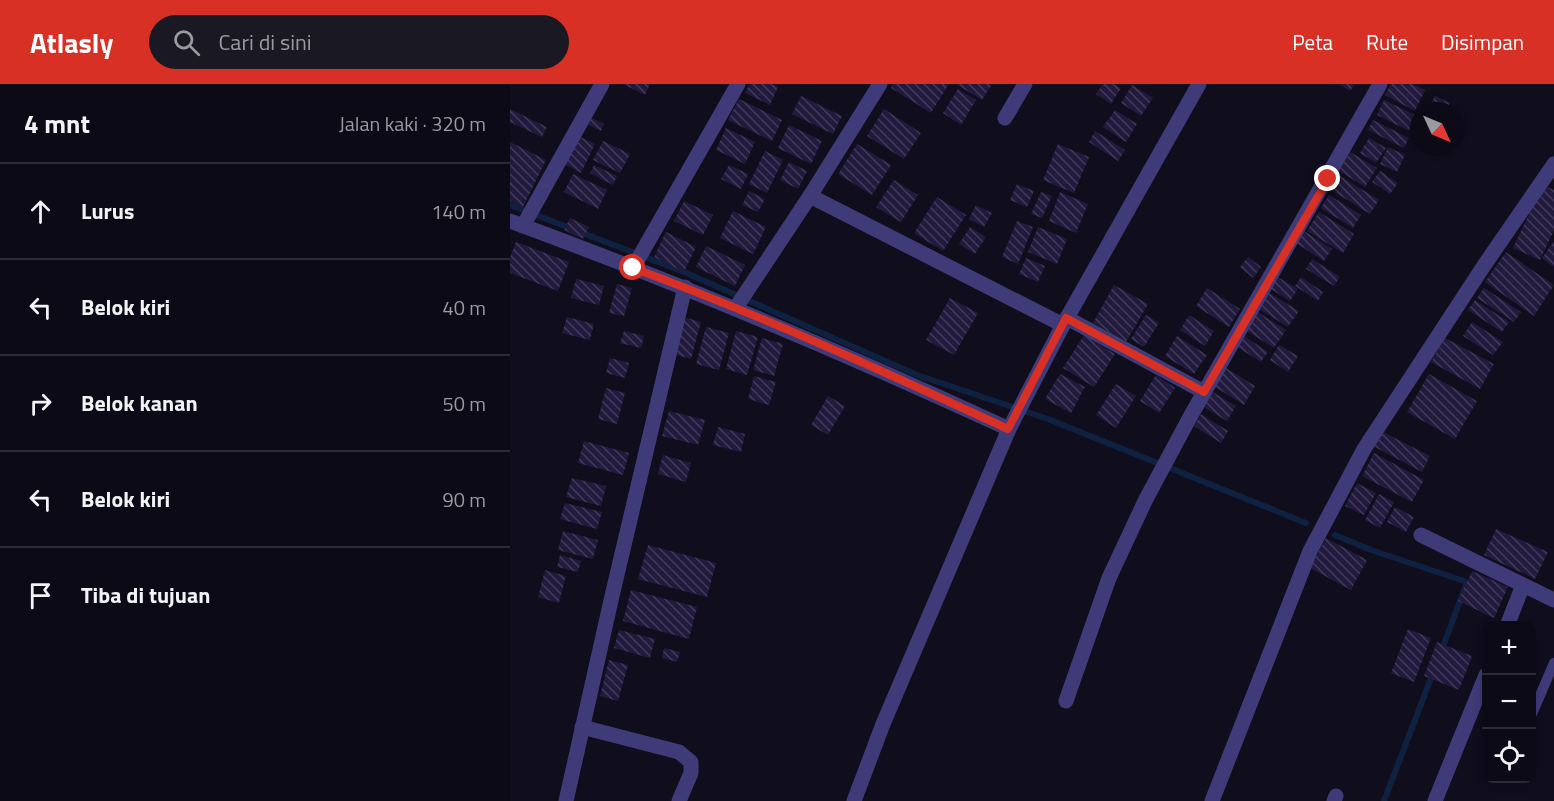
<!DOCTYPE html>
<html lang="id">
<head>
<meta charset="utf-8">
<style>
  :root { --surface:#0c0a16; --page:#1a1823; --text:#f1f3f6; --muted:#9a9aa1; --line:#2c2b35; --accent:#d93025 }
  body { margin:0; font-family:"Titillium Web",sans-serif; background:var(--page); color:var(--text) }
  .controls { position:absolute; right:18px; bottom:18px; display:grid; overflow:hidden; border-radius:12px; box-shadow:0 3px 9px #0003 }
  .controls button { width:54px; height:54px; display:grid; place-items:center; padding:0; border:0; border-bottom:2px solid var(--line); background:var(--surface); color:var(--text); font:30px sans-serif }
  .compass { position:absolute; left:900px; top:18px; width:54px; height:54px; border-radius:50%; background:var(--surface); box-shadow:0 3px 9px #0003; rotate:134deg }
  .stop { position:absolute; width:18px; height:18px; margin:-14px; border:4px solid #d93025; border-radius:50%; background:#fff }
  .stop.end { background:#d93025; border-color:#fff; box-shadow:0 2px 6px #0008 }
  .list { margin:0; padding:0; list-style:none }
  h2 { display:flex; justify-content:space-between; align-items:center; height:78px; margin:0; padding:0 24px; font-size:26px }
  h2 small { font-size:20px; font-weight:400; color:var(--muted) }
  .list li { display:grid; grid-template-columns:39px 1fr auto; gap:18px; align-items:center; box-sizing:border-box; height:96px; padding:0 24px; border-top:2px solid var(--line) }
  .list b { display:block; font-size:22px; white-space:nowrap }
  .list em { font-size:20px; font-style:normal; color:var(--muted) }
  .icon { flex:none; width:33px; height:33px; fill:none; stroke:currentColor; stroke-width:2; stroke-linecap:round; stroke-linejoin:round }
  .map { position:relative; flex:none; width:1044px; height:717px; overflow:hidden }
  header { display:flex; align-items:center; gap:36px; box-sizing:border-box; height:84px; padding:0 30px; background:var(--accent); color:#fff }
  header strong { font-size:28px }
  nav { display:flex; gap:33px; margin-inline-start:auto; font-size:21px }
  .search { width:420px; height:54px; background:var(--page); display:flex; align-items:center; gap:15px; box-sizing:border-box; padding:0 21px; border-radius:33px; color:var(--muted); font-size:22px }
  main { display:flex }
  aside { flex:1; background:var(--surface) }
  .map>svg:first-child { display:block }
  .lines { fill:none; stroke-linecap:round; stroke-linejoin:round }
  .stream { stroke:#0f2140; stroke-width:6 }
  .building { fill:url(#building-back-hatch) }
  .service { stroke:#3f3b79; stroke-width:10 }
  .minor { stroke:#3f3b79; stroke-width:15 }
  .route { stroke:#d93025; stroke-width:8 }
</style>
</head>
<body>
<header>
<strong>Atlasly</strong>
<div class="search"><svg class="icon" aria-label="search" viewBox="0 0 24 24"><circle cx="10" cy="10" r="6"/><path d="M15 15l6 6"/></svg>Cari di sini</div>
<nav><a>Peta</a><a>Rute</a><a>Disimpan</a></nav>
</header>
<main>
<aside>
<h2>4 mnt<small>Jalan kaki · 320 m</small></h2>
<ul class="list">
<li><svg class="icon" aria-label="ahead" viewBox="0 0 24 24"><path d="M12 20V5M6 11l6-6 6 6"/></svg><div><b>Lurus</b></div><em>140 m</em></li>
<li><svg class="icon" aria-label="left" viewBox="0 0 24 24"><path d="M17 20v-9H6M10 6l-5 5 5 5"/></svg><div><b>Belok kiri</b></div><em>40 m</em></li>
<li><svg class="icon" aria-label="right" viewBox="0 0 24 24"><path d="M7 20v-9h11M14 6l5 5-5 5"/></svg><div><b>Belok kanan</b></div><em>50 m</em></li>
<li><svg class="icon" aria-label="left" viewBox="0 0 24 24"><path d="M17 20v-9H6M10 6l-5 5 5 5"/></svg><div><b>Belok kiri</b></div><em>90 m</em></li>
<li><svg class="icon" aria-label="arrive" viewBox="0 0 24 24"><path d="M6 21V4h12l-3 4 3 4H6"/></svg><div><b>Tiba di tujuan</b></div></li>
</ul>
</aside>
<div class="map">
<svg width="1044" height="717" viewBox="0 0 1044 717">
  <defs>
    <pattern id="building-back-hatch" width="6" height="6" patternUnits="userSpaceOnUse" patternTransform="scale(1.5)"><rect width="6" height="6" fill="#221a3d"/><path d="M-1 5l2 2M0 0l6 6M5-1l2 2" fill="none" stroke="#413a5a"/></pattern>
  </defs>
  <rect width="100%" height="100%" fill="#100d1d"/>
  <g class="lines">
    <g class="stream">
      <polyline points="0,121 174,188 407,291 538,335 796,439"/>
      <polyline points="825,451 861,466 957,498 931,568"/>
      <polyline points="874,717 923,589"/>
    </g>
  </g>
  <g class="building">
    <polygon points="113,0 140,0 135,11"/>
    <polygon points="240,0 262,0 268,3 260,21 235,9"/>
    <polygon points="383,0 439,0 421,29 381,4"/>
    <polygon points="446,0 482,0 472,16"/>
    <polygon points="593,0 604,0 611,4 601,20 586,10"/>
    <polygon points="829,0 845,0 840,7"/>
    <polygon points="881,0 903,0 915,6 905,27 875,11"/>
    <polygon points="622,1 643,14 631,32 611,19"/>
    <polygon points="448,5 466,16 451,41 433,29"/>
    <polygon points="291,12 332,32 323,50 282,30"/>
    <polygon points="925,12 940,19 935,27 917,27"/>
    <polygon points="229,15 272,36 262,57 218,36"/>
    <polygon points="874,16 907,32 899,47 867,31"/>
    <polygon points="0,25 37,43 32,53 0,38"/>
    <polygon points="374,25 411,49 394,75 357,52"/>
    <polygon points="605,26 627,40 616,58 593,43"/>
    <polygon points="76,31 94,40 91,47 72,38"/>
    <polygon points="863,36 899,54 894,64 858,46"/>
    <polygon points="279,41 312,57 301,80 268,64"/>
    <polygon points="216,44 245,58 235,80 206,66"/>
    <polygon points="585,47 615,66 608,77 579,58"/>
    <polygon points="66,51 85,60 71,89 52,79"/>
    <polygon points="859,54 876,64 866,79 850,69"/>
    <polygon points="93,57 120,70 110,89 83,76"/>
    <polygon points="0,58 36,76 13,123 0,117"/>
    <polygon points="347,60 381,81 362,111 328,90"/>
    <polygon points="548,60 579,73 564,109 533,96"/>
    <polygon points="878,63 895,71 887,88 870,80"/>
    <polygon points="255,67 273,76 257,109 239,100"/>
    <polygon points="840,68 867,84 855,103 829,87"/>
    <polygon points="279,78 297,87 288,105 270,96"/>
    <polygon points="84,81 107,92 103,101 80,89"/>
    <polygon points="219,81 238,90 231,105 211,95"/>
    <polygon points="870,87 888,99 880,110 862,98"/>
    <polygon points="63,90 97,106 88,125 54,108"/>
    <polygon points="830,92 869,116 860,130 821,106"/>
    <polygon points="384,96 408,111 391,138 366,123"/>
    <polygon points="507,100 524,107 517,123 500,116"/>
    <polygon points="1033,101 1044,106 1044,146 1030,176 1003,164"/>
    <polygon points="239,107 255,115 248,128 232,121"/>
    <polygon points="531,108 542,112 532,134 521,130"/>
    <polygon points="550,108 578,120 566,149 539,137"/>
    <polygon points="819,111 851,131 843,144 811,124"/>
    <polygon points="427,113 456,131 433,167 404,149"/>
    <polygon points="174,117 203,131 193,151 164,137"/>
    <polygon points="466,121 482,129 474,143 459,135"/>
    <polygon points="223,127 256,143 243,170 210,154"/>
    <polygon points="809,128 844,150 833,169 797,147"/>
    <polygon points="60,134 79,143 73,155 54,146"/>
    <polygon points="507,137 523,143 508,180 492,173"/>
    <polygon points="460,143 476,153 465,170 449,160"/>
    <polygon points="528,143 557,155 547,180 518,168"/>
    <polygon points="794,147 822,165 814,177 786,159"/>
    <polygon points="156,148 186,163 174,188 144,173"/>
    <polygon points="1044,157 1044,183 1032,174"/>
    <polygon points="6,158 59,178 48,207 0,189 0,174"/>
    <polygon points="196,162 235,181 225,202 186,183"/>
    <polygon points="996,168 1044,201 1024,232 975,198"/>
    <polygon points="738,173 751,183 743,194 730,183"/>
    <polygon points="516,174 535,182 528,198 509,190"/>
    <polygon points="802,175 830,193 824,202 796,185"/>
    <polygon points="766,192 788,205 780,217 759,204"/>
    <polygon points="791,193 813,208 808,217 785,202"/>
    <polygon points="66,195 94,202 89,221 61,214"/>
    <polygon points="107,200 122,204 114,232 99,229"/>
    <polygon points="604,201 638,220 616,258 583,239"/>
    <polygon points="697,204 730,225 719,243 686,222"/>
    <polygon points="974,204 1011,228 1004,238 967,214"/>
    <polygon points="759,209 789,227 778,243 749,225"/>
    <polygon points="440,214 468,229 444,271 416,256"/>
    <polygon points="965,216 999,238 992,248 958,226"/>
    <polygon points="746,227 776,246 764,264 735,246"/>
    <polygon points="636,231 649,239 634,263 621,255"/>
    <polygon points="679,231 704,247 695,262 670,246"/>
    <polygon points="57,233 84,240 80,256 52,249"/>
    <polygon points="173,233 191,238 181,275 163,270"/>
    <polygon points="962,238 993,258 983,271 953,252"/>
    <polygon points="196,243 219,249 209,286 186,280"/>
    <polygon points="114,247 134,252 131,264 110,259"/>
    <polygon points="226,247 248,253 237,291 216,285"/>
    <polygon points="574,251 605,270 584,303 553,284"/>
    <polygon points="667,252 697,271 684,290 655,272"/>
    <polygon points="734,252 758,268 751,278 727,263"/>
    <polygon points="252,254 273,260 264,292 243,286"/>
    <polygon points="935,254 984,280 970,305 921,278"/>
    <polygon points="769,261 788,272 778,288 760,276"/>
    <polygon points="100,274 119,279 115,294 96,289"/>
    <polygon points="716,284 745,302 734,321 705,303"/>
    <polygon points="550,290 575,303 561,329 535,315"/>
    <polygon points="919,290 967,317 945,355 897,328"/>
    <polygon points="646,291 665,304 649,329 630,317"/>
    <polygon points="244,292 266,298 259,321 238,315"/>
    <polygon points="606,300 626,312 606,344 586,331"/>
    <polygon points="96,304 115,309 107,340 88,335"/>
    <polygon points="701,307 726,322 717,337 692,322"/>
    <polygon points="318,312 335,322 318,351 301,341"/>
    <polygon points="159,327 195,336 188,361 152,352"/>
    <polygon points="691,330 718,347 711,359 684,342"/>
    <polygon points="208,343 235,350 231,368 203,361"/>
    <polygon points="869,346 920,372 912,388 861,361"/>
    <polygon points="74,357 119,369 113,391 68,379"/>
    <polygon points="864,369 914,396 902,418 852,392"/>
    <polygon points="153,371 181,379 176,398 148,390"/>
    <polygon points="62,394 96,402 91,422 56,413"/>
    <polygon points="847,399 866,409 854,431 835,422"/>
    <polygon points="869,410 884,418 870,444 855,436"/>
    <polygon points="55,419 92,428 87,445 50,435"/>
    <polygon points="885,423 904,433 896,448 877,438"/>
    <polygon points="986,445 1038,468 1025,495 974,471"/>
    <polygon points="53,447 88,456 83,475 48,466"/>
    <polygon points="816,454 857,476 841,506 800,484"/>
    <polygon points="138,461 206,479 197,513 128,495"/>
    <polygon points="50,471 71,477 68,488 47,483"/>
    <polygon points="35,486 56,492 49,519 28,513"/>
    <polygon points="962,487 998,503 984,534 948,517"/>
    <polygon points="121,506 187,523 179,555 113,537"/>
    <polygon points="898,545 921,554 904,598 881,589"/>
    <polygon points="109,546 145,555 140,574 104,564"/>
    <polygon points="927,558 962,572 949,606 914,592"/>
    <polygon points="154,564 170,568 167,578 152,574"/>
    <polygon points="99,576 118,581 108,617 90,612"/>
  </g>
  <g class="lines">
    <polyline class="service" points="1022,630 1044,579"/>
    <g class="minor">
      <polyline points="495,34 515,0"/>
      <polyline points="300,112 553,241"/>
      <path d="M0,137c169,62 335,132 499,208"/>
      <polyline points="13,142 92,0"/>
      <polyline points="123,184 228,0"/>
      <polyline points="225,225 300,112 370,0"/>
      <polyline points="557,234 694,308"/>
      <polyline points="911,451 1044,516"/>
      <polyline points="997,542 1013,501"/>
      <polyline points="556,617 599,494 636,415 680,333 870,0"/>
      <polyline points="72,643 169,668 181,678 181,689 169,717"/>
      <polyline points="56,717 102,512 175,203"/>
      <polyline points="344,717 373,640 499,345 553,241 689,0"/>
      <polyline points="702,717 800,467 854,365 973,183 1044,80"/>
      <polyline points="824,717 826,712"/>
      <polyline points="925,717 976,591"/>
    </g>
  </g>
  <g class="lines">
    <path class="route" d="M123,184c128,47 252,104 375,161l58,-111 138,74 124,-213"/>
  </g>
</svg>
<div class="controls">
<button>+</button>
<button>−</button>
<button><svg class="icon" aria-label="locate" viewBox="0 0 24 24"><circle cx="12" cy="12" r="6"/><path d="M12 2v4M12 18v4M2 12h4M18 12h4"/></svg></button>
</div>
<svg class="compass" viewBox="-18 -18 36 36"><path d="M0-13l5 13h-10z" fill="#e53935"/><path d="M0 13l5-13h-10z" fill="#9a9aa1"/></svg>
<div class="stop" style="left:123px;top:184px"></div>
<div class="stop end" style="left:818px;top:95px"></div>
</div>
</main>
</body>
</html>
